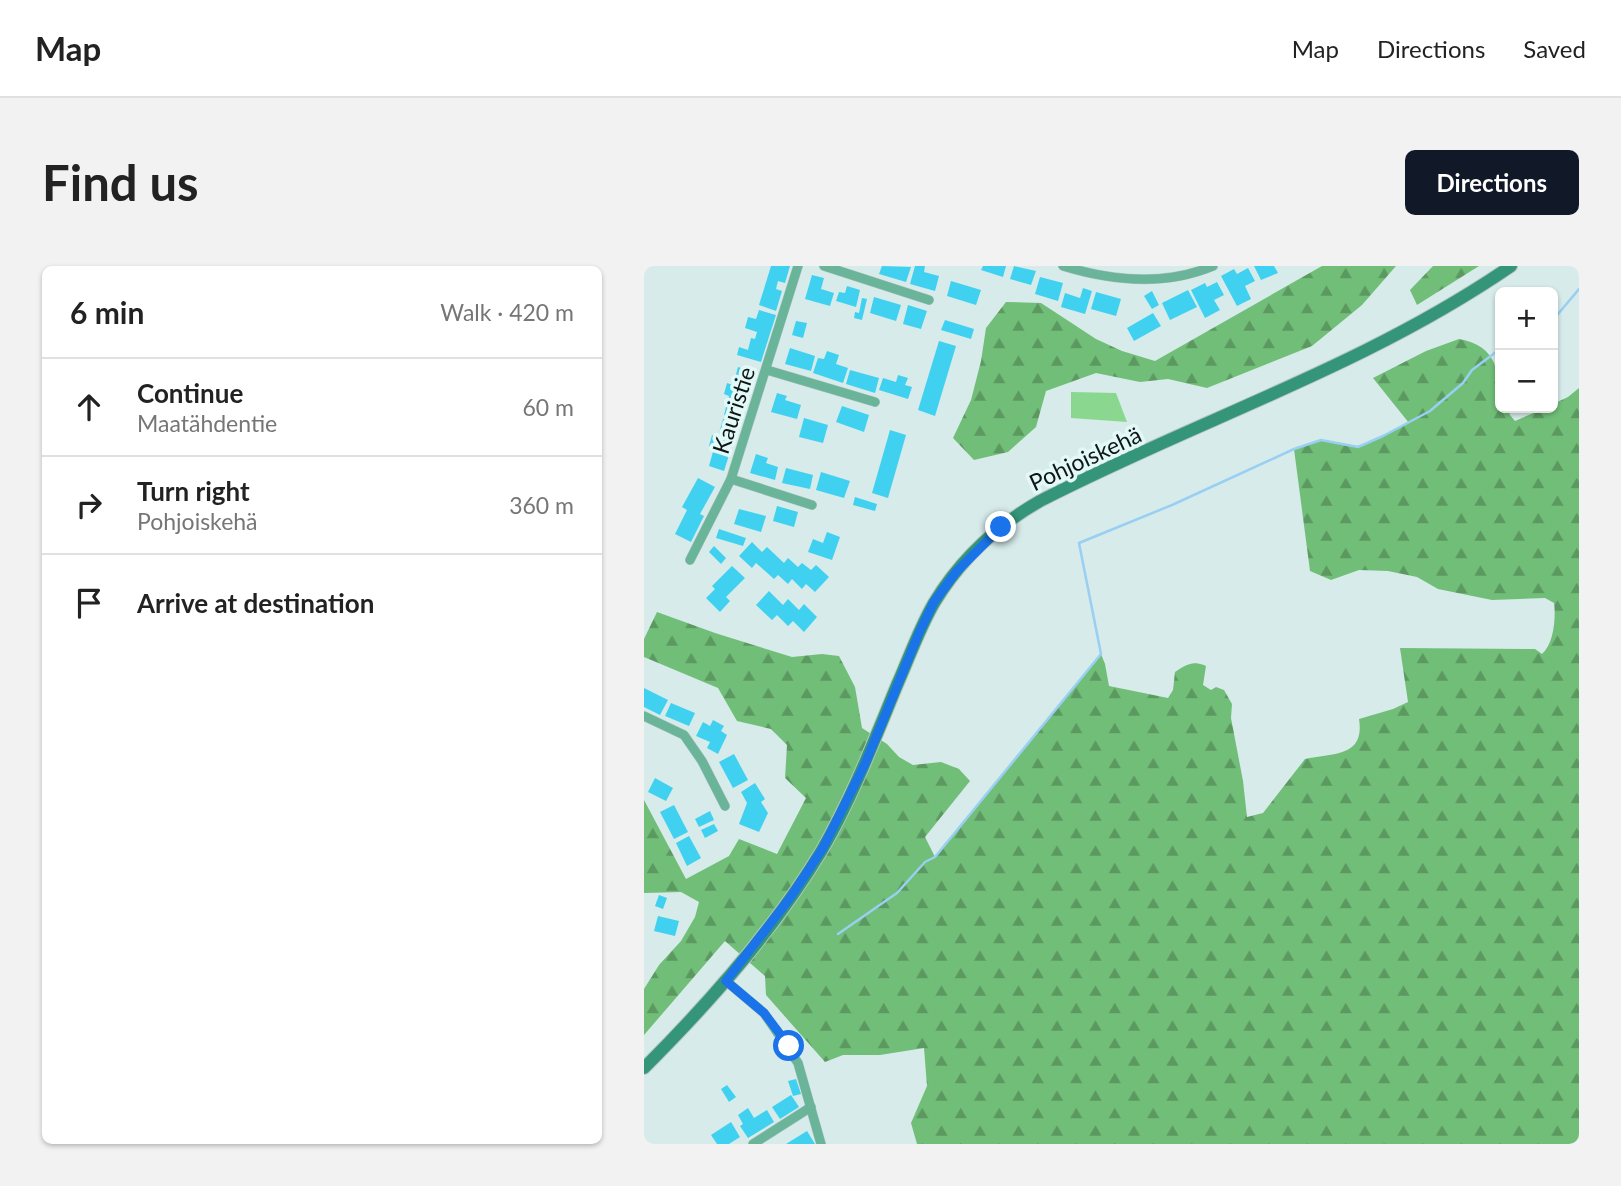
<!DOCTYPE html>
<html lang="en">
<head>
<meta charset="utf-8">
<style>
  :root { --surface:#fff; --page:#f2f2f2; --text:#222; --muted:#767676; --line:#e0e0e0; --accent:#111827 }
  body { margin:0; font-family:Lato,sans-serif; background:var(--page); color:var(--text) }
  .controls { position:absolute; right:21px; top:21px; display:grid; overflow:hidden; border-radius:10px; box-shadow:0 2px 5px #0004 }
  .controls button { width:63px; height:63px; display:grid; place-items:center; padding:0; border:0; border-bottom:2px solid var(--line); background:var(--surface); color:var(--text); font:35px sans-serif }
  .stop { position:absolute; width:21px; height:21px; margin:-16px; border:5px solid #1a73e8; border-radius:50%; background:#fff }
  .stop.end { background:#1a73e8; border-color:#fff; box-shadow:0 2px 7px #0008 }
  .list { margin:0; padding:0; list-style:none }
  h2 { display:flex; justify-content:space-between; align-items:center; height:91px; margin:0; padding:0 28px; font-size:30px }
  h2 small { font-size:23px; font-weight:400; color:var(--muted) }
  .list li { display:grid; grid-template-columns:46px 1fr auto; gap:21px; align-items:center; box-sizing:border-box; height:98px; padding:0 28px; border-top:2px solid var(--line) }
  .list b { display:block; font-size:26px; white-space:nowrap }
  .list p { margin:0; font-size:23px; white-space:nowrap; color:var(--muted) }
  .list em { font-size:23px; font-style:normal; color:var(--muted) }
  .icon { flex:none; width:38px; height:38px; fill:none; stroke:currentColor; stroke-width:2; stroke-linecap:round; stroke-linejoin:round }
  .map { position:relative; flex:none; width:935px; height:878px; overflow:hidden; border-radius:10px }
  header { display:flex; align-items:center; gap:42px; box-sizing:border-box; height:98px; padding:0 35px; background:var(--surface); border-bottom:2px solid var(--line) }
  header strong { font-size:33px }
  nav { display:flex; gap:38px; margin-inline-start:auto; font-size:24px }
  .intro { display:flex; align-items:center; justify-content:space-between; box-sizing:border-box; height:168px; padding:0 42px }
  h1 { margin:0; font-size:49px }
  .button { padding:18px 32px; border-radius:10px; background:var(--accent); color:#fff; font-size:24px; font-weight:700 }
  main { display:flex; gap:42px; padding:0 42px }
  aside { flex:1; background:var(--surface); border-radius:10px; box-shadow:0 2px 5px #0004 }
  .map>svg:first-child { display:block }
  .green { fill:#8ad890 }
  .forest { fill:url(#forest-firs) }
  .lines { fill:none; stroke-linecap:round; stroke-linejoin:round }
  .stream { stroke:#99cff3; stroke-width:2.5 }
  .building { fill:#40d1f0 }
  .minor-casing { stroke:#b2c5c4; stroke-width:10 }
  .secondary-casing { stroke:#b2c5c4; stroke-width:14 }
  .minor { stroke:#6ab49a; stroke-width:9 }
  .secondary { stroke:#349578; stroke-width:12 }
  .route { stroke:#1a73e8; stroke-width:9 }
  .labels { text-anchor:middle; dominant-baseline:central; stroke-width:7; stroke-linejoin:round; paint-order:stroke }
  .street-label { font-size:23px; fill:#0f1716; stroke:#e3f9f7 }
</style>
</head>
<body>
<header>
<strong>Map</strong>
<nav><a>Map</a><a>Directions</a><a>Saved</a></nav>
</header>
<div class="intro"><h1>Find us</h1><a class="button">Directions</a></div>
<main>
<aside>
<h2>6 min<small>Walk · 420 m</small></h2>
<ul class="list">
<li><svg class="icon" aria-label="ahead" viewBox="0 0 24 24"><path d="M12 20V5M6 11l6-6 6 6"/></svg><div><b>Continue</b><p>Maatähdentie</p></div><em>60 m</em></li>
<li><svg class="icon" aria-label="right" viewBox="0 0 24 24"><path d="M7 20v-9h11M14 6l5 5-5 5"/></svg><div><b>Turn right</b><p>Pohjoiskehä</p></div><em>360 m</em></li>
<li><svg class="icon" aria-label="arrive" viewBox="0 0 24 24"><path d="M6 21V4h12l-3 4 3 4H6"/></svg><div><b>Arrive at destination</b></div></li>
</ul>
</aside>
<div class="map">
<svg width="935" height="878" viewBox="0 0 935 878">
  <defs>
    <pattern id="forest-firs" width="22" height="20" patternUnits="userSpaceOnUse" patternTransform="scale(1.75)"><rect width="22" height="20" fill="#71be78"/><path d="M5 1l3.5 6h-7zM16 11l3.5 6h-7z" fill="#5b9961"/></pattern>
  </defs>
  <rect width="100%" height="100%" fill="#d6ebea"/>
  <polygon class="green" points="427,126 472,127 483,156 427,152"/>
  <g class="forest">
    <polygon points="678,0 752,0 718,39 668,80 563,122 524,113 496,116 452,107 402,125 392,161 364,186 330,194 309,172 327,134 337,95 342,62 362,36 397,37 452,73 478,85 511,95"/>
    <polygon points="789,0 835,0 773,39 766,24"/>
    <path d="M815,73c39,7 41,34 41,69h8l2,7 5,6 30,-13h8v-4l15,-7 11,-9v756h-662l-6,-21 16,-37 -3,-38 -44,7h-37l-18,7 -59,-67 -1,-19 -40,-35 -81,94v-46l15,-24 22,-24 14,-24 4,-15 -18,-10 -37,1v-93l42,79 43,-23 10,-17 38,15 29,-56 -21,-20 2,-33 -16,-16 -34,-8 -19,-33 -74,-31v-18l13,-27 58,21 77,24 30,-3 17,2 16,31 7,41 25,16 12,13 14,8 28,-3 18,7 11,12 -45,56 10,20 166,-203 4,10 4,22 59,12 5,-8 2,-18c11,-7 18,-12 31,-6l-3,19 8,5 5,-3 8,3 8,14 -1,14 12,63 4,36 16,-4 42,-54c29,-6 60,-2 54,-40l34,-10 15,-7 -8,-54 135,1 7,5c12,-10 14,-37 12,-51l-9,-5 -53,2 -54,-11 -21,-12 -29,-6 -29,-1 -28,10 -21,-9 -16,-122 27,-9 37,7 51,-24 -36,-45 53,-27z"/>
  </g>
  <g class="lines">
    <g class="stream">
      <polyline points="909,54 935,23"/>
      <polyline points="194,668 253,627 281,596 291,591 457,388 435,277 528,239 650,183 677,174 714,181 739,170 786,145 819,117 828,104 856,83"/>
    </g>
  </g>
  <g class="building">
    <polygon points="127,0 146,0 141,17 134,15 132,23 138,25 132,45 115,39"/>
    <polygon points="238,0 267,1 262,16 235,8"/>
    <polygon points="271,0 281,0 280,6 295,10 291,25 266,18"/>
    <polygon points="339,0 362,0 359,11 337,4"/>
    <polygon points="370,0 392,5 387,19 366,13"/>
    <polygon points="610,0 630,0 634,7 617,14"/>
    <polygon points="604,2 611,15 601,20 607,33 593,40 577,10 590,3 593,8"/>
    <polygon points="168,9 180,12 177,23 190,27 186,40 161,33"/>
    <polygon points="396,11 419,17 414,35 391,28"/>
    <polygon points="307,15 337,24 332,39 303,30"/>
    <polygon points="573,16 580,29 570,34 576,44 561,52 547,24 561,17 563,21"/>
    <polygon points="203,20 216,24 212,41 192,35 195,26 201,27"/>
    <polygon points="439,22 448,25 441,48 417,41 421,27 436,32"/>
    <polygon points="544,24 553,41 526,54 518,37"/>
    <polygon points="508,25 515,39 508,43 500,30"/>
    <polygon points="452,26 477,33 472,50 447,43"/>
    <polygon points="230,31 257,39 252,55 226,47"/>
    <polygon points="218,32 223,33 218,54 210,52 211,46 215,47"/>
    <polygon points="264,39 283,45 277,63 259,58"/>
    <polygon points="115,44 132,49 117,96 93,89 95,81 104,84 107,72 111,73 113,66 101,62 104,51 112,53"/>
    <polygon points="509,47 517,60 490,75 483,62"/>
    <polygon points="301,54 330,63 327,73 297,64"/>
    <polygon points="152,55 163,57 159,72 148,69"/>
    <polygon points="295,75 312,80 291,150 274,144"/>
    <polygon points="146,82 171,90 167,105 141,98"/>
    <polygon points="183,85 195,89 192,98 204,102 199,117 169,107 174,92 180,93"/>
    <polygon points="94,101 110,106 103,128 97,126 95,132 101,134 95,153 80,149 85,130 80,128 83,117 89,119"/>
    <polygon points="206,104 235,112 231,127 202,118"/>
    <polygon points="254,109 264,112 261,119 268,121 264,133 235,124 239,112 252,116"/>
    <polygon points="133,127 143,130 141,134 157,139 153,153 127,146"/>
    <polygon points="198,140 225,149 220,166 192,156"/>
    <polygon points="160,152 184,159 179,177 155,171"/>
    <polygon points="79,153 95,157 88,180 82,178 80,184 86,186 80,205 65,200 70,182 65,180 68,169 74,171"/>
    <polygon points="246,164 262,169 244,232 228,227"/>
    <polygon points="112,188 124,192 122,197 134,201 131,214 106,207"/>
    <polygon points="142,202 169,209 166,223 138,217"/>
    <polygon points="177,206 206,215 200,232 172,224"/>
    <polygon points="54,212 71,221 56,248 60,250 47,276 31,268 43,244 38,241"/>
    <polygon points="211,231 233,238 231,245 209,239"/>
    <polygon points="133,240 154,246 150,261 129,255"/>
    <polygon points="95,243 122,250 117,266 90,258"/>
    <polygon points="75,263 102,272 99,280 72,272"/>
    <polygon points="183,266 196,271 188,294 164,286 169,273 179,277"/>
    <polygon points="108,276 118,286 123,281 140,297 144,292 154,301 158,297 167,304 172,299 185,311 171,326 162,318 158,323 148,313 144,318 134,309 130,313 112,297 108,302 95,290"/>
    <polygon points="70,280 82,292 77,298 65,286"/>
    <polygon points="88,300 101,312 82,331 86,335 76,346 62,332 71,323 68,320"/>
    <polygon points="125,325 139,339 144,333 155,344 160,338 173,351 160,366 149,355 144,360 133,349 128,354 112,339"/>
    <polygon points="0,422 24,434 16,449 0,441"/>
    <polygon points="27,437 51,447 45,460 21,450"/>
    <polygon points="69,454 80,460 77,465 83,469 74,488 63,482 66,476 52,470 59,456 66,460"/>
    <polygon points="90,488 104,514 89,522 75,496"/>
    <polygon points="11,512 29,522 22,535 4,526"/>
    <polygon points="111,517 121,533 117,536 124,547 115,566 95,558 103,537 97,526"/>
    <polygon points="30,539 44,566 30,573 16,546"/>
    <polygon points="66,545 70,554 55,561 51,553"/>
    <polygon points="70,558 74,565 61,572 57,564"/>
    <polygon points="45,570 57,592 43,600 32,577"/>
    <polygon points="15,629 23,632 19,643 11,640"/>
    <polygon points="14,650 35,655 31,670 10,665"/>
    <polygon points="152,813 157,828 149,830 144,815"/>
    <polygon points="83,819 92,831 85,836 77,823"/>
    <polygon points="147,829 155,841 136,853 128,841"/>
    <polygon points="104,842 110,852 123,844 130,856 104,872 96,860 99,858 94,849"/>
    <polygon points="87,856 96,871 85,878 73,878 67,869"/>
    <polygon points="163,865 171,878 142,878"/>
  </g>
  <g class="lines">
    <defs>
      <g id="minor">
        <polyline points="180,0 285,34"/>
        <path d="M419,0c49,15 102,20 150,0"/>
        <polyline points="123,104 231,136"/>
        <polyline points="87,213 168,239"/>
        <polyline points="46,294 87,213 154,0"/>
        <polyline points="0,450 40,469 58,495 81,540"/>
        <polyline points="82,715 120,747 154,797 177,878"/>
        <polyline points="109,878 167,841"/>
      </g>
      <path id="secondary" d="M0,802c66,-66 130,-138 178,-218 30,-52 52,-109 75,-165 12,-27 22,-56 37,-82 26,-43 64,-78 106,-102 157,-81 324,-134 471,-235"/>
    </defs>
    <use href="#minor" class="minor-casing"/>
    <use href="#secondary" class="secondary-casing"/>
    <use href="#minor" class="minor"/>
    <use href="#secondary" class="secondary"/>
  </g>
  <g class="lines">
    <polyline class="route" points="145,780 120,747 82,715 146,632 179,582 221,498 275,367 290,336 312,306 357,261"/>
  </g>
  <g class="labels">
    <g class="street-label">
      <text transform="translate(89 144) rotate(-72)">Kauristie</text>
      <text transform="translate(441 192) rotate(-25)">Pohjoiskehä</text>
    </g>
  </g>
</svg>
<div class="controls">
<button>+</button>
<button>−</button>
</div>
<div class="stop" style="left:145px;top:780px"></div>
<div class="stop end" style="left:357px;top:261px"></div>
</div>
</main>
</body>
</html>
